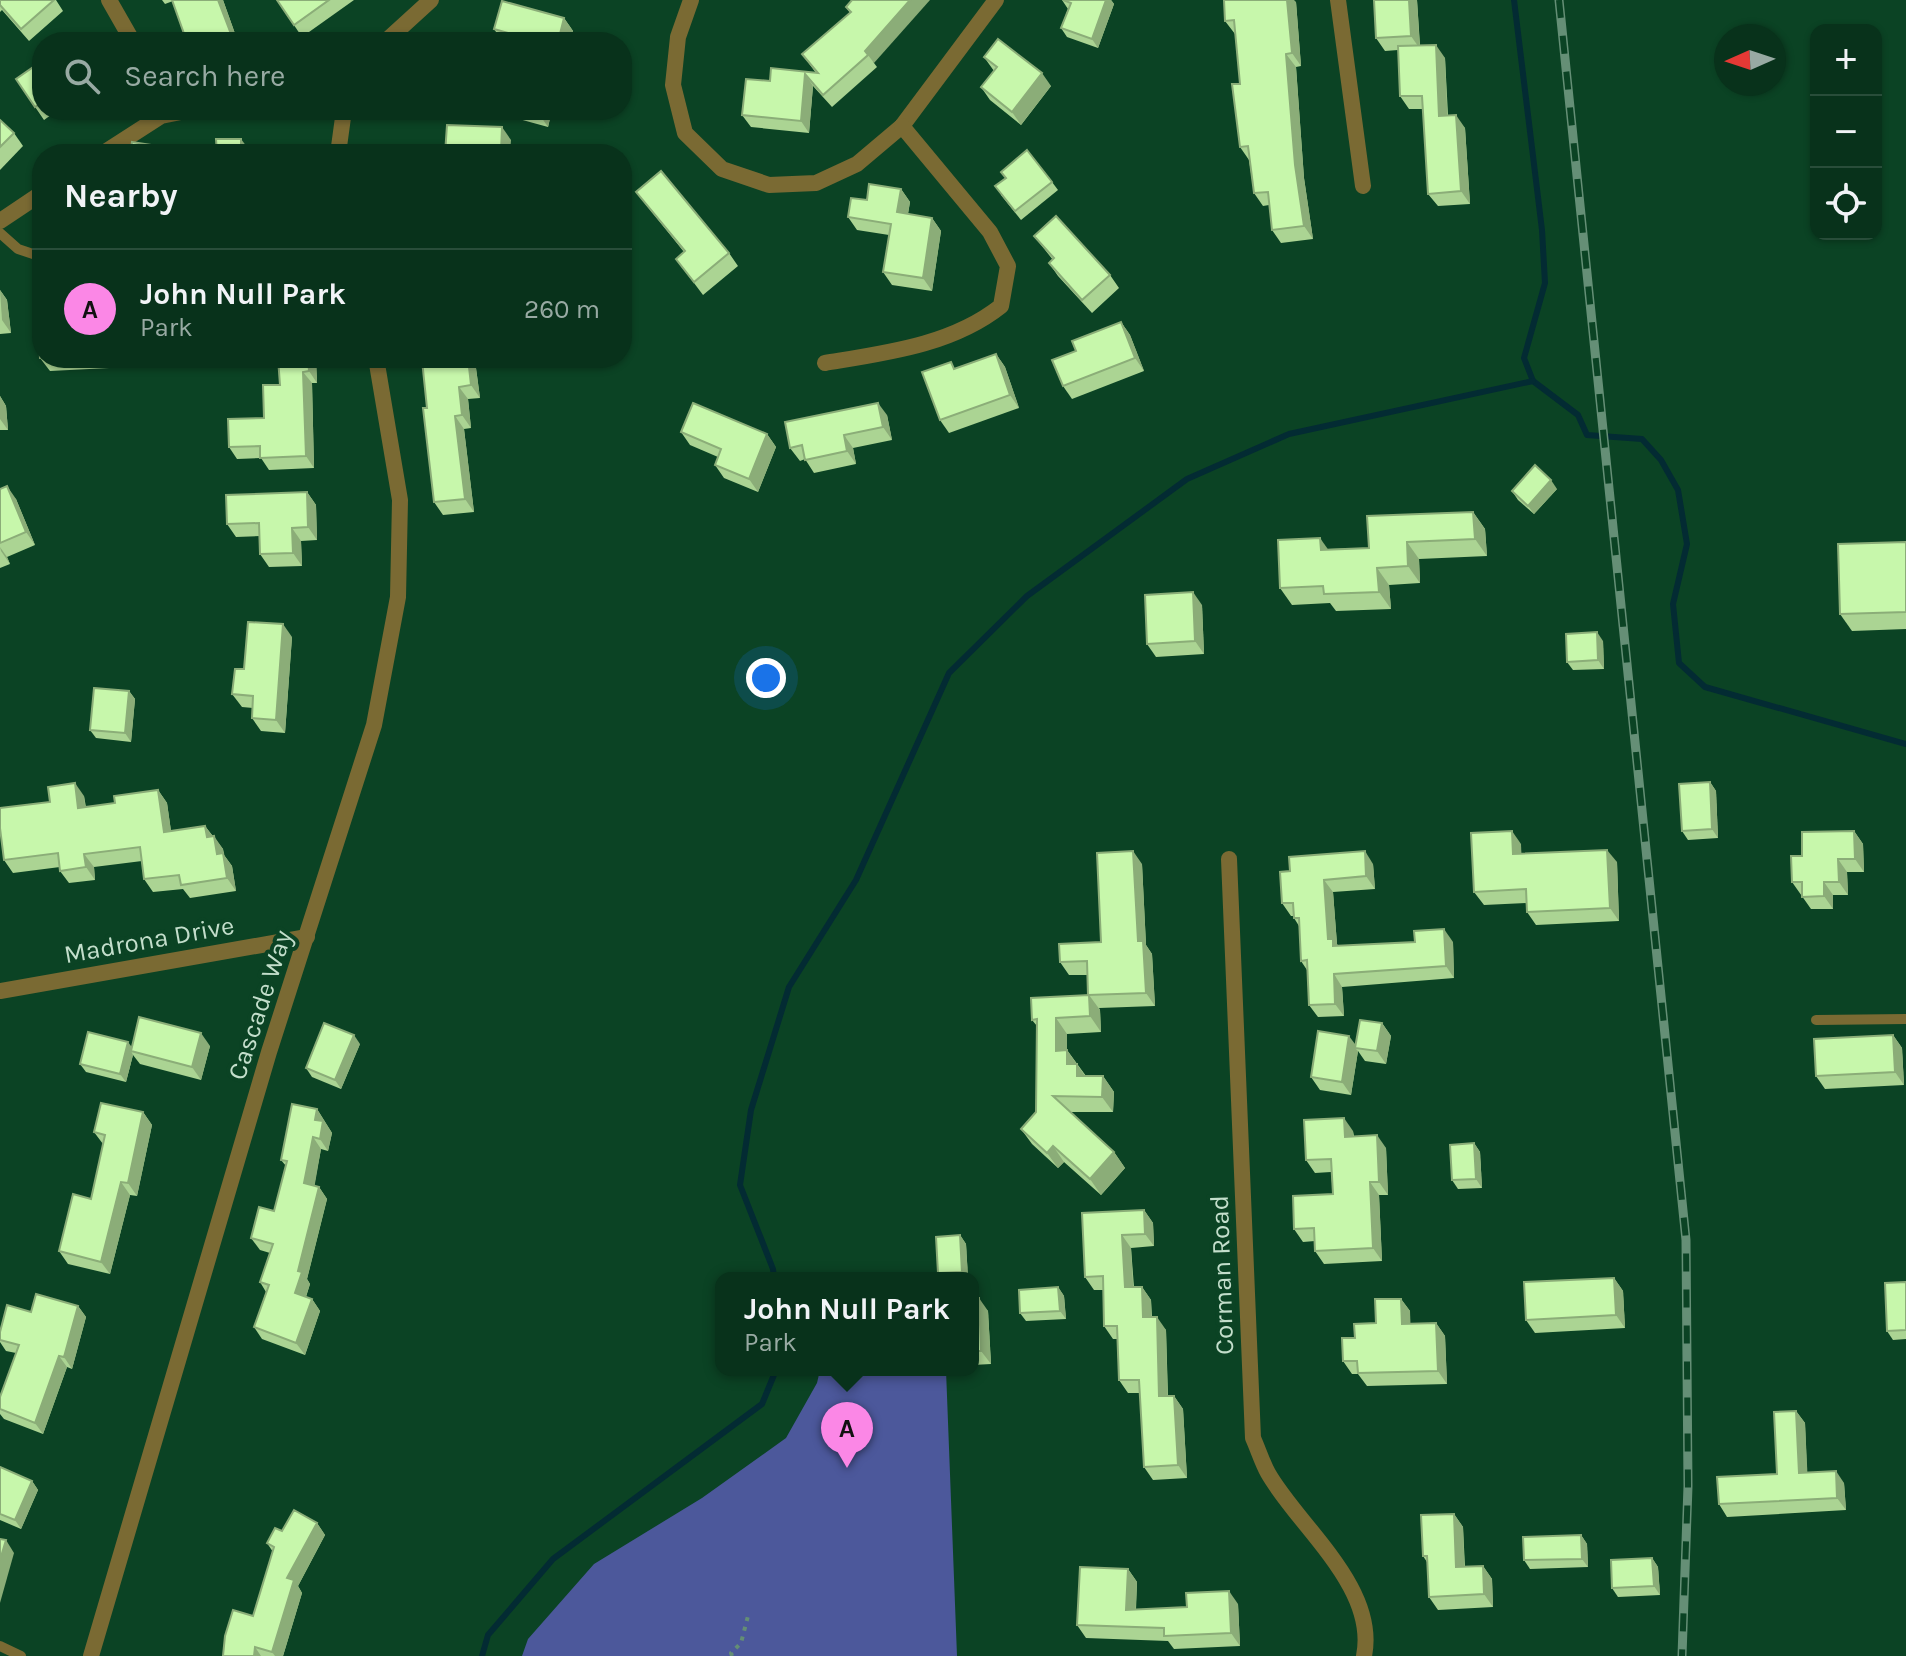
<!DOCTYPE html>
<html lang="en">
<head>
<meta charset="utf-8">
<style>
  :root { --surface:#08321b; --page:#113a24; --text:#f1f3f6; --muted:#98aaa3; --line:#294d3a; --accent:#fb87e6 }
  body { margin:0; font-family:Karla,sans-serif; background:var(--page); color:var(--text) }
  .controls { position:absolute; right:24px; top:24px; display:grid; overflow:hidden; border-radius:16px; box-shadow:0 2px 6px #0004 }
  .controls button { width:72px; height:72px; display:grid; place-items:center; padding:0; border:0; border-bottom:2px solid var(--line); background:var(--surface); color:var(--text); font:40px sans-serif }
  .compass { position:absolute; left:1714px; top:24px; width:72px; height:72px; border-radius:50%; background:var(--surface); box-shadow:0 2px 6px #0004; rotate:267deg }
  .you { position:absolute; left:766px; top:678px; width:28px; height:28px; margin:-20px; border:6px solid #fff; border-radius:50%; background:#1a73e8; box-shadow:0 0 0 12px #1a73e833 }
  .badge { display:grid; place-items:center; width:52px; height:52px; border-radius:50%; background:var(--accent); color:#111; font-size:26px; font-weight:700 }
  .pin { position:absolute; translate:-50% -66px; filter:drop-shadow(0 2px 4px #0008) }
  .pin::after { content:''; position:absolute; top:42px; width:28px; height:24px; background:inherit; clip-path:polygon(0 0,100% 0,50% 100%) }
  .popup { position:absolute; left:715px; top:1272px; width:264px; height:104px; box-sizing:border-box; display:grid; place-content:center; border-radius:16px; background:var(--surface); filter:drop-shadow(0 2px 6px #0005); font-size:26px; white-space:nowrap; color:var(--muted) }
  .popup b { font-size:30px; color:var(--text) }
  .popup::after { content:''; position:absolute; left:50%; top:100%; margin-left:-16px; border:16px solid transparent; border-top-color:var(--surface) }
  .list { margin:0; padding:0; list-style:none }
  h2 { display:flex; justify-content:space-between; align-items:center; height:104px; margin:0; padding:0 32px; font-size:34px }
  h2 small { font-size:26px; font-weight:400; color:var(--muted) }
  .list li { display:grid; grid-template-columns:52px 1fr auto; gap:24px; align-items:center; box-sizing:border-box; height:120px; padding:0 32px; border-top:2px solid var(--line) }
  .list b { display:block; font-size:30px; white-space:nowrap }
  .list p { margin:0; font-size:26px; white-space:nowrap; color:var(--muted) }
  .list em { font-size:26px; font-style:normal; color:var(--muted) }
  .icon { flex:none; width:44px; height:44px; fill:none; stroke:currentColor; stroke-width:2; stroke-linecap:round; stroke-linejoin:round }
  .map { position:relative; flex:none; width:1906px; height:1656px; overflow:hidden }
  .search { position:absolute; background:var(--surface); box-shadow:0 2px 6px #0004; left:32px; top:32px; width:600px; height:88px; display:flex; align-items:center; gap:20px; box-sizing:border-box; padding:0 28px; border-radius:32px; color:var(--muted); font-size:30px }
  .panel { position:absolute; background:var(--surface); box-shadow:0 2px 6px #0004; left:32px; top:144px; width:600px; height:224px; border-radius:32px }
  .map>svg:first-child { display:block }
  .green { fill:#4c589b }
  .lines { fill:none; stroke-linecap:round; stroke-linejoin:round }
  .stream { stroke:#032b33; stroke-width:6 }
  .path { stroke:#648e75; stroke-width:4; stroke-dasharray:4 6; stroke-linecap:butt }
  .service { stroke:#7a6a33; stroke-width:10 }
  .minor { stroke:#7a6a33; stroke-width:16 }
  .tertiary { stroke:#7a6a33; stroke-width:16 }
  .rail-casing { stroke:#658f76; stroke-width:9 }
  .rail { stroke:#0b4324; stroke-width:6; stroke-dasharray:18; stroke-linecap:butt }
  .wall { fill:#abd493 }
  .shaded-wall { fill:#8bad78 }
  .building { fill:#c7f7ab; stroke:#8bad78; stroke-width:2 }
  .labels { text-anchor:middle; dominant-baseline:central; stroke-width:8; stroke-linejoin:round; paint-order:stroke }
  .street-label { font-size:26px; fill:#c3decb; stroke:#0b4324 }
</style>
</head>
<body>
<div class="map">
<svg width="1906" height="1656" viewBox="0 0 1906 1656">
  <rect width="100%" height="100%" fill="#0b4324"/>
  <polygon class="green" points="820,1370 946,1370 957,1656 522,1656 528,1639 594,1564 702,1498 786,1438 817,1383"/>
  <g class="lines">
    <g class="stream">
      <polyline points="1514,0 1542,230 1545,283 1524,358 1533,381 1578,415 1587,435 1642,439 1661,460 1678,490 1687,544 1673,604 1679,663 1705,687 1906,744"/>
      <polyline points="774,1278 773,1269 740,1185 751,1110 789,987 856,880 949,673 1027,596 1187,479 1289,434 1533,381"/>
      <polyline points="482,1656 488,1635 553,1559 762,1404 776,1370"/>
    </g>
    <polyline class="path" points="732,1656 731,1653 741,1643 749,1612"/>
    <g class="service">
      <polyline points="0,233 18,249 42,257"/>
      <polyline points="1816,1020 1906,1019"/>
      <polyline points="0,1646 21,1656"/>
    </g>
    <g class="minor">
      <polyline points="109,0 133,42"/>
      <polyline points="691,0 678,37 673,85 685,133 722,169 769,185 816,183 857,164 902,126 996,0"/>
      <polyline points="1338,0 1363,186"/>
      <polyline points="102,154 161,116 191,110"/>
      <polyline points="0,221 42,193"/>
      <path d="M825,363c61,-10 127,-18 176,-57l7,-40 -18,-34 -88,-106"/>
      <path d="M1229,859l24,579c5,11 9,24 15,35 30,53 110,114 96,183"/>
      <polyline points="0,991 307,937"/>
    </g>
    <g class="tertiary">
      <polyline points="385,42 431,0"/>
      <polyline points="338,154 344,110"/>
      <polyline points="91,1656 269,1052 374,725 398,597 400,500 376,358"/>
    </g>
    <defs>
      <polyline id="rail" points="1559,0 1686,1240 1688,1486 1682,1656"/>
    </defs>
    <use href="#rail" class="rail-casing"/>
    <use href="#rail" class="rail"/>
  </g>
  <g class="wall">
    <polygon points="0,0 56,0 63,11 29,41 2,10 0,12"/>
    <polygon points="162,0 223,0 238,42 187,42 173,1 165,4"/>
    <polygon points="277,0 354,0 302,37"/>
    <polygon points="852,0 874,63 877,67 832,107 813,86 809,133 751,127 742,115 770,81 816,73 802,54 850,13 846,7"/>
    <polygon points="1062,0 1111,0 1114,4 1098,48 1067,37 1061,28 1068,9"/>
    <polygon points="1374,0 1417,0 1420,45 1445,58 1448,115 1465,128 1470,204 1438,206 1428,194 1423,109 1409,109 1400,96 1398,50 1385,51 1376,38"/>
    <polygon points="1296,2 1301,66 1296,67 1304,178 1313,239 1281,243 1272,230 1269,205 1263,206 1254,193 1249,160 1240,147 1240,84 1235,34 1225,21"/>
    <polygon points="564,18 573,31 570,42 503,42 494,29"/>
    <polygon points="984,57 1051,86 1021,125 990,100 981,87 994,71"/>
    <polygon points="42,61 42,110 58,110 44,120 16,79"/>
    <polygon points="492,110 552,110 548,127 494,112"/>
    <polygon points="0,120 14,133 23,146 0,170"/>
    <polygon points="1052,182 1058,190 1021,220 1001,195"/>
    <polygon points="901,189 910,202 908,214 932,218 941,231 932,291 892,285 883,272 889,235 857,230 848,217 867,200"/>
    <polygon points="636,192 729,253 738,266 703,295 676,259 684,252"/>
    <polygon points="1034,236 1110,275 1119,288 1092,313 1058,276 1049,263 1053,260"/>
    <polygon points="0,290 7,300 11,333 0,334"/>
    <polygon points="1121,322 1130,335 1144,371 1072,399 1063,386 1076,351"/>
    <polygon points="996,354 1005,367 1019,408 949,433 940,420 956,369"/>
    <polygon points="40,358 128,358 129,367 50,371"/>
    <polygon points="316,358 317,383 312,383 314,468 269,470 261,458 237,459 229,447 264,418 280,385"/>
    <polygon points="476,368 480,398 468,399 471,428 464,429 474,512 443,515 434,502 427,408"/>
    <polygon points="0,396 6,406 8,430 0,430"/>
    <polygon points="887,415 892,440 853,448 856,464 814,473 805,459 800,461 790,448"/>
    <polygon points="681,432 767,434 776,447 758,492 724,478 715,465 718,457 690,445"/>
    <polygon points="0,489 16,499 35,545 7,557 10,564 0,568"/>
    <polygon points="1557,489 1534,514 1518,500 1512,491"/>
    <polygon points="307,492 316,505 317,540 301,541 302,566 269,567 260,554 260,536 236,537 227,524"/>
    <polygon points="1473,512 1485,529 1487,556 1419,559 1420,583 1389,585 1391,609 1336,611 1330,603 1292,605 1280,588 1328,549 1369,548"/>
    <polygon points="1906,542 1906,629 1852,631 1840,614"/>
    <polygon points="1202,605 1204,654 1156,657 1147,644"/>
    <polygon points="292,637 285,733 261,731 252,718 253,708 242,707 232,694 244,669"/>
    <polygon points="1603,641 1604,669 1573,670 1567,662"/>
    <polygon points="129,691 135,699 131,742 96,738 90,730"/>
    <polygon points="1710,782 1716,791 1718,838 1688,840 1682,831"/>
    <polygon points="158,790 167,803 171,831 205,826 223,849 224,855 232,866 236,891 190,898 183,889 153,892 144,879 142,861 94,867 95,880 69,883 60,871 60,867 13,873 4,860 50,802 84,796 86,807 115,803"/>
    <polygon points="1854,831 1863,844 1864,872 1847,872 1848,895 1833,895 1833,909 1811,909 1792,882 1802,856"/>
    <polygon points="1521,844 1521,853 1617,862 1619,921 1536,925 1527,912 1527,903 1484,905 1474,892"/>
    <polygon points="1142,864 1146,945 1152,954 1155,1006 1099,1008 1100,1010 1101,1032 1067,1034 1067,1050 1086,1076 1103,1076 1114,1092 1113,1112 1070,1112 1114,1152 1125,1168 1101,1195 1064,1162 1058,1168 1032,1144 1021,1129 1036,1112 1037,1026 1032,1020 1088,995 1087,975 1069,975 1060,962 1101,942"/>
    <polygon points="1373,864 1375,889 1333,892 1337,944 1338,946 1453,942 1454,978 1342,987 1344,1016 1318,1017 1309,1005 1307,970 1301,961 1299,926 1294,918 1294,916 1291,916 1282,903 1280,872"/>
    <polygon points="1382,1023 1391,1036 1386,1064 1365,1061 1358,1051 1351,1095 1320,1090 1311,1077 1356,1045"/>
    <polygon points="1893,1035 1902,1048 1904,1085 1825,1089 1816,1076"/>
    <polygon points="360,1044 341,1089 312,1077 306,1068"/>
    <polygon points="210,1046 201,1080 140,1064 133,1055 126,1082 86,1072 80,1064 132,1047"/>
    <polygon points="317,1109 332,1133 328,1151 321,1149 314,1186 319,1187 327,1199 307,1279 310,1284 306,1297 312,1299 320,1311 305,1355 262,1339 254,1327 266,1292 260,1282 270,1253 260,1250 251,1238 274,1211 286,1166 281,1160"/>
    <polygon points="143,1112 152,1125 137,1196 130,1195 110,1274 68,1264 59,1251 91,1199 103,1144 94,1132"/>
    <polygon points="1353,1131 1354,1136 1386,1148 1388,1195 1379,1195 1382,1261 1324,1264 1315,1251 1315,1241 1303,1242 1294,1229 1333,1194 1331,1172 1315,1173 1306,1160"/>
    <polygon points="1474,1143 1480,1152 1482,1188 1458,1189 1452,1180"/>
    <polygon points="1144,1210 1153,1223 1154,1246 1131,1248 1134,1287 1142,1287 1151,1300 1152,1317 1166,1330 1168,1396 1174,1396 1183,1409 1187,1478 1153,1480 1144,1467 1140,1393 1128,1393 1119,1380 1117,1339 1113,1339 1104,1326 1104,1290 1094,1290 1085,1277"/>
    <polygon points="960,1235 966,1244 968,1278 941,1278 938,1273"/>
    <polygon points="1614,1278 1623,1291 1625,1328 1535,1333 1526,1320"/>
    <polygon points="1906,1282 1906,1339 1893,1340 1887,1331"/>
    <polygon points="1058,1287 1064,1296 1066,1319 1026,1321 1020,1313"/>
    <polygon points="973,1298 988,1311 991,1364 973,1365"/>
    <polygon points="1401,1299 1410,1311 1410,1323 1436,1323 1445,1336 1447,1384 1367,1386 1358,1374 1352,1374 1343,1361 1355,1338 1376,1323"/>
    <polygon points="78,1306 86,1317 72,1369 67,1367 43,1434 4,1419 0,1414 0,1397 16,1353 6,1351 0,1342 0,1332 31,1312"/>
    <polygon points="1796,1411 1805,1423 1807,1472 1844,1483 1846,1510 1727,1517 1719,1504 1777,1474"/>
    <polygon points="0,1467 32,1481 38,1490 21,1529 0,1520"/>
    <polygon points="1454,1514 1463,1527 1465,1567 1483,1566 1492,1579 1493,1607 1438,1610 1429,1597 1427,1562 1423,1556"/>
    <polygon points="317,1523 325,1535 298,1586 302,1593 283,1656 223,1656 253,1616 273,1552 267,1543 282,1531"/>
    <polygon points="1581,1535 1587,1544 1588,1567 1530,1569 1524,1560"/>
    <polygon points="1652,1558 1658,1567 1660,1595 1618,1597 1612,1588"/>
    <polygon points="1128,1569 1137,1582 1136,1610 1238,1604 1240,1646 1174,1649 1168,1641 1086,1638 1077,1625"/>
  </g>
  <g class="shaded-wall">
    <polygon points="218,0 223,0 238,42 234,42"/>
    <polygon points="910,0 930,0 874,63 865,51"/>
    <polygon points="1106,0 1111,0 1114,4 1098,48 1092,39"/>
    <polygon points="1286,0 1294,0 1296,2 1301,66 1292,53"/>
    <polygon points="1409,0 1417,0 1420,49 1411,36"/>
    <polygon points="564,18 573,31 570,42 558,42"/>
    <polygon points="1436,45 1445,58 1448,129 1439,116"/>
    <polygon points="1286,54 1296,67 1304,178 1313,239 1304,226 1295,165"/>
    <polygon points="1042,73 1051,86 1021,125 1012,112"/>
    <polygon points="805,74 813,86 809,133 801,121"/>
    <polygon points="540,110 552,110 548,127 539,114"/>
    <polygon points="1456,115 1465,128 1470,204 1461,191"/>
    <polygon points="502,127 511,140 510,154 501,152"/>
    <polygon points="241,139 250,151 241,148"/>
    <polygon points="901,189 910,202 906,225 897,212"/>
    <polygon points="932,218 941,231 932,291 923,278"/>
    <polygon points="0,290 7,300 11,333 2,320"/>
    <polygon points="1121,322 1130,335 1144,371 1135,358"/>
    <polygon points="996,354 1005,367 1019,408 1010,395"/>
    <polygon points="123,358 128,358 129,367"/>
    <polygon points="308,358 316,358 317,383 309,371"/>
    <polygon points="468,358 469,358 476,368 480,398 471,385"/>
    <polygon points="303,372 312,383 314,468 306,456"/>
    <polygon points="459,387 468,399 471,428 462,415"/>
    <polygon points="0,396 6,406 8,430 0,419"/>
    <polygon points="878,403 887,415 892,440 883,427"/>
    <polygon points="455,416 464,429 474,512 465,499"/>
    <polygon points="767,434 776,447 758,492 749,479"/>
    <polygon points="844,435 853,448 856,464 847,451"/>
    <polygon points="1551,480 1557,489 1534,514 1528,506"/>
    <polygon points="7,486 16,499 35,545 26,532"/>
    <polygon points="307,492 316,505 317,540 308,527"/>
    <polygon points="1473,512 1485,529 1487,556 1475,539"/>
    <polygon points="292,528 301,541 302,566 293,553"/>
    <polygon points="1320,538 1332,555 1321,550"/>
    <polygon points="1407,542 1419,559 1420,583 1408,566"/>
    <polygon points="0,547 7,557 10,564 1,551"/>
    <polygon points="1377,568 1389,585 1391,609 1379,592"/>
    <polygon points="1193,592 1202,605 1204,654 1195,641"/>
    <polygon points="283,624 292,637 285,733 276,720"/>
    <polygon points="1597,632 1603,641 1604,669 1598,660"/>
    <polygon points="129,691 135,699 131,742 125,733"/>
    <polygon points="1710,782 1716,791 1718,838 1712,829"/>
    <polygon points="75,783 84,796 87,821 78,808"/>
    <polygon points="158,790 167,803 173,845 164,832"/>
    <polygon points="205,826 214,838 207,837"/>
    <polygon points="1512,831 1521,844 1522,867 1513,854"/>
    <polygon points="1854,831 1863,844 1864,872 1855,859"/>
    <polygon points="214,836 223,849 224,855 232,866 236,891 227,878 217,854"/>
    <polygon points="1607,850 1617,862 1619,921 1610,908"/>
    <polygon points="1133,851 1142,864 1146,945 1152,954 1155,1006 1146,993 1138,941"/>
    <polygon points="1365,851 1373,864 1375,889 1366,876"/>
    <polygon points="84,854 94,867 95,880 86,867"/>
    <polygon points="1838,859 1847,872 1848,895 1839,882"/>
    <polygon points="1324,880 1333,892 1337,944 1341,951 1342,959 1328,939"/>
    <polygon points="1824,882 1833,895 1833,909 1824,896"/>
    <polygon points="1444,929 1453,942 1454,978 1446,966"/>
    <polygon points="1334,974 1342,987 1344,1016 1335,1004"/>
    <polygon points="1089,995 1100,1010 1101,1032 1090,1016"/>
    <polygon points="1056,1018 1067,1034 1067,1066 1056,1051"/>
    <polygon points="1382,1023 1391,1036 1386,1064 1377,1051"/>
    <polygon points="201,1033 210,1046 201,1080 192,1067"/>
    <polygon points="354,1035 360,1044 341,1089 335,1080"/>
    <polygon points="1893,1035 1902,1048 1904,1085 1895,1072"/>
    <polygon points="1349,1036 1358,1048 1355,1048 1358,1051 1351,1095 1342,1082"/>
    <polygon points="128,1042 134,1050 131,1051 133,1055 126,1082 120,1074"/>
    <polygon points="1067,1050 1088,1080 1088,1092 1067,1064"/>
    <polygon points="1103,1076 1114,1092 1113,1112 1102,1097"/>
    <polygon points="317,1109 332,1133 328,1151 320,1139 315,1120"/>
    <polygon points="143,1112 152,1125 137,1196 128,1183"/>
    <polygon points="1344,1118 1353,1131 1354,1150 1345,1137"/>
    <polygon points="1377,1135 1386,1148 1388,1195 1379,1182"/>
    <polygon points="313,1137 321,1149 313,1195 304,1183"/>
    <polygon points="1474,1143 1480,1152 1482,1188 1476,1179"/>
    <polygon points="1053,1146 1064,1162 1058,1168 1047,1153"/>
    <polygon points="1114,1152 1125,1168 1101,1195 1090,1179"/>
    <polygon points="121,1182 130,1195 110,1274 101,1262"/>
    <polygon points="1370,1182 1379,1195 1382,1261 1373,1248"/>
    <polygon points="319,1187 327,1199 307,1279 310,1284 303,1305 295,1293 298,1271"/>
    <polygon points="1144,1210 1153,1223 1154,1246 1145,1234"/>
    <polygon points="960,1235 966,1244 968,1278 966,1278 962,1272"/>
    <polygon points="1122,1235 1131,1248 1134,1300 1125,1287"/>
    <polygon points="1614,1278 1623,1291 1625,1328 1616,1315"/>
    <polygon points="1058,1287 1064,1296 1066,1319 1060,1311"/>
    <polygon points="1142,1287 1151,1300 1152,1330 1143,1317"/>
    <polygon points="979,1298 988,1311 991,1364 981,1351"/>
    <polygon points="312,1299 320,1311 305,1355 296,1343"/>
    <polygon points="1401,1299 1410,1311 1411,1337 1402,1324"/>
    <polygon points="78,1306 86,1317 72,1369 64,1357"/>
    <polygon points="1157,1317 1166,1330 1168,1409 1159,1396"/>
    <polygon points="1436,1323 1445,1336 1447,1384 1438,1371"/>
    <polygon points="59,1356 67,1367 43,1434 35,1423"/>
    <polygon points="1174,1396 1183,1409 1187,1478 1178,1465"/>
    <polygon points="1796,1411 1805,1423 1808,1485 1799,1473"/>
    <polygon points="1836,1471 1844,1483 1846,1510 1837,1498"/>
    <polygon points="32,1481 38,1490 21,1529 15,1520"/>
    <polygon points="1454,1514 1463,1527 1465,1580 1456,1567"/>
    <polygon points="317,1523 325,1535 298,1586 302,1593 283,1656 275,1656 272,1652 287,1578"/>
    <polygon points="1581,1535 1587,1544 1588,1567 1582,1559"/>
    <polygon points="6,1540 14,1553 0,1603 0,1560"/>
    <polygon points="1652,1558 1658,1567 1660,1595 1654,1586"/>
    <polygon points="1483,1566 1492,1579 1493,1607 1484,1594"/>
    <polygon points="1128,1569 1137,1582 1135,1623 1126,1610"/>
    <polygon points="1229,1591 1238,1604 1240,1646 1231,1633"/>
    <polygon points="255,1647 261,1656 254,1656"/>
  </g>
  <g class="building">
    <polygon points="0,0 54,0 21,29 0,5"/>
    <polygon points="172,0 218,0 234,42 187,42"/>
    <polygon points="277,0 329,0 294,25"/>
    <polygon points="852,0 910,0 865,51 868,55 823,95 805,74 801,121 742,115 746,79 770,81 771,68 818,73 802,54 851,12 846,7"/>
    <polygon points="1063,0 1106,0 1092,39 1061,28 1071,3"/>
    <polygon points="1224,0 1287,0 1292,53 1286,54 1295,165 1304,226 1272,230 1268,192 1254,193 1248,146 1240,147 1232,84 1240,84 1234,20 1225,21"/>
    <polygon points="1374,0 1409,0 1411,36 1376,38"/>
    <polygon points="502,1 564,18 558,42 525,42 526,38 494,29"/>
    <polygon points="998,39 1042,73 1012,112 981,87 997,67 984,57"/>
    <polygon points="1436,45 1439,116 1456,115 1461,191 1428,194 1422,96 1400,96 1398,46"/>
    <polygon points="42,61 42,102 35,107 16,79"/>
    <polygon points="525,110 540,110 539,114"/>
    <polygon points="0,120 14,133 0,147"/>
    <polygon points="447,125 502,127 501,152 513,152 512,154 445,154"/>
    <polygon points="216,139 241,139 241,148 271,147 271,154 217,154"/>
    <polygon points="132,142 171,148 170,154 130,154"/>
    <polygon points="1027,150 1052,182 1015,211 995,186 1006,178 1001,172"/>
    <polygon points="661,171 729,253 694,282 676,259 685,251 636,192"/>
    <polygon points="869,184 901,189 897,212 932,218 923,278 883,272 891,224 848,217 851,198 867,200"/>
    <polygon points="1056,216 1110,275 1082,300 1049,263 1054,258 1034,236"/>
    <polygon points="42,295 42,358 49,358 40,358 37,296"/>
    <polygon points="1121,322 1135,358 1063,386 1052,360 1076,351 1072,341"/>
    <polygon points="996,354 1010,395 940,420 922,372 951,362 954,369"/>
    <polygon points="278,358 308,358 309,371 303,372 306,456 260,458 260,446 229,447 228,419 264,418 263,385 280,385"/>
    <polygon points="441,358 468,358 471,385 459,387 462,415 455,416 465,499 434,502 423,408 427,408 422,360"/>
    <polygon points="693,403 767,434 749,479 715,465 721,449 681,432"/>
    <polygon points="878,403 883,427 844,435 847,451 805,460 802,445 790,448 785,422"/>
    <polygon points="1535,465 1551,480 1528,506 1512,491"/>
    <polygon points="7,486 26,532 0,543 0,489"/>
    <polygon points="307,492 308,527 292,528 293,553 260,554 259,523 227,524 226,495"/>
    <polygon points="1473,512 1475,539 1407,542 1408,566 1377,568 1379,592 1324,594 1323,586 1280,588 1278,540 1320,538 1321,550 1369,548 1367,516"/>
    <polygon points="1906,542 1906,612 1840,614 1838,544"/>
    <polygon points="1193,592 1195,641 1147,644 1145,595"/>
    <polygon points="248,622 283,624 276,720 252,718 253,696 232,694 235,669 244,669"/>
    <polygon points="1597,632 1598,660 1567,662 1566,634"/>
    <polygon points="94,688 129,691 125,733 90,730"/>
    <polygon points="1710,782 1712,829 1682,831 1679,784"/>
    <polygon points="75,783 78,808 115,803 114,796 158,790 164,832 205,826 207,837 214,836 217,854 223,853 227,878 181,885 179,875 144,879 140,847 84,854 86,867 60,871 58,853 4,860 0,828 0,808 50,802 48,787"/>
    <polygon points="1512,831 1513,854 1607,850 1610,908 1527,912 1526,889 1474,892 1471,833"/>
    <polygon points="1854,831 1855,859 1838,859 1839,882 1824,882 1824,896 1802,897 1802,882 1792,882 1791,856 1802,856 1802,832"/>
    <polygon points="1133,851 1138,941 1143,941 1146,993 1088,995 1087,961 1060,962 1059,944 1101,942 1097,853"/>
    <polygon points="1365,851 1366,876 1324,880 1328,939 1333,939 1333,946 1415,942 1414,931 1444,929 1446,966 1334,974 1335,1004 1309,1005 1307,960 1301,961 1299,918 1294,918 1293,903 1282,903 1280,872 1290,871 1289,857"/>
    <polygon points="1089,995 1090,1016 1056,1018 1056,1051 1067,1050 1067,1064 1077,1064 1077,1076 1103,1076 1102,1097 1053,1096 1114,1152 1090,1179 1053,1146 1047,1153 1021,1129 1036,1112 1037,1019 1032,1020 1031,998"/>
    <polygon points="139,1017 201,1033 192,1067 131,1051"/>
    <polygon points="1360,1020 1382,1023 1377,1051 1355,1048"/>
    <polygon points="324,1023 354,1035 335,1080 306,1068"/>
    <polygon points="1318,1031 1349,1036 1342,1082 1311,1077"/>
    <polygon points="88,1032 128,1042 120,1074 80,1064"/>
    <polygon points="1893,1035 1895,1072 1816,1076 1814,1039"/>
    <polygon points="101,1103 143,1112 128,1183 121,1182 101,1262 59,1251 73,1194 91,1199 105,1135 94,1132"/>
    <polygon points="292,1104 317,1109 315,1120 323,1121 320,1139 313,1137 304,1183 319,1187 298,1271 302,1272 295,1293 312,1299 296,1343 254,1327 269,1285 260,1282 273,1244 251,1238 259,1207 274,1211 287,1161 281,1160"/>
    <polygon points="1344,1118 1345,1137 1377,1135 1379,1182 1370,1182 1373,1248 1315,1251 1314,1228 1294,1229 1293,1196 1333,1194 1331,1159 1306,1160 1304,1120"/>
    <polygon points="1474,1143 1476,1179 1452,1180 1450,1145"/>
    <polygon points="1144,1210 1145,1234 1122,1235 1125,1287 1142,1287 1143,1317 1157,1317 1159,1396 1174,1396 1178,1465 1144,1467 1139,1380 1119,1380 1117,1326 1104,1326 1103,1276 1085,1277 1082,1213"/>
    <polygon points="960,1235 962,1272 938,1273 936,1237"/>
    <polygon points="1614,1278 1616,1315 1526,1320 1524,1282"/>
    <polygon points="1906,1282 1906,1330 1887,1331 1885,1283"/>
    <polygon points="1058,1287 1060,1311 1020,1313 1019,1290"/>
    <polygon points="36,1294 78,1306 64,1357 59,1356 35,1423 0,1409 0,1397 19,1345 0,1340 0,1332 7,1305 31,1312"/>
    <polygon points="973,1298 979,1298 981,1351 973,1351"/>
    <polygon points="1375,1299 1401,1299 1402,1324 1436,1323 1438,1371 1358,1373 1357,1361 1343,1361 1342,1338 1355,1338 1354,1324 1376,1323"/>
    <polygon points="1796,1411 1799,1473 1836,1471 1837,1498 1719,1504 1717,1477 1777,1474 1774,1412"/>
    <polygon points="0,1467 32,1481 15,1520 0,1514"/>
    <polygon points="294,1510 317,1523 287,1578 294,1580 272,1652 255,1647 254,1656 223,1656 225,1636 233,1610 253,1616 274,1547 267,1543 275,1528 282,1531"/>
    <polygon points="1454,1514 1456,1567 1483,1566 1484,1594 1429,1597 1427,1556 1423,1556 1421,1515"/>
    <polygon points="1581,1535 1582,1559 1524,1560 1523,1537"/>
    <polygon points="0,1539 6,1540 0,1560"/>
    <polygon points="1652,1558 1654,1586 1612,1588 1611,1560"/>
    <polygon points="1080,1567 1128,1569 1126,1610 1187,1607 1186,1593 1229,1591 1231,1633 1164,1636 1164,1628 1077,1625"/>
  </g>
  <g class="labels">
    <g class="street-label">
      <text transform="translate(149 940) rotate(-10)">Madrona Drive</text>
      <text transform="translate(260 1005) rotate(-72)">Cascade Way</text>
      <text transform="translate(1222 1275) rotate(-92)">Corman Road</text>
    </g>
  </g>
</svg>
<div class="controls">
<button>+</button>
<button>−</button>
<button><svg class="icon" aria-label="locate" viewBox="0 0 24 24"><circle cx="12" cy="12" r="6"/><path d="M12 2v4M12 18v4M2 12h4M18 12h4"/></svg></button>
</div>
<svg class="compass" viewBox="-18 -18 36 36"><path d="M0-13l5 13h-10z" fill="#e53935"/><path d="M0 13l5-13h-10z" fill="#98aaa3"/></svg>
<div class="you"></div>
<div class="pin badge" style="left:847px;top:1468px">A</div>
<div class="popup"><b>John Null Park</b>Park</div>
<div class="search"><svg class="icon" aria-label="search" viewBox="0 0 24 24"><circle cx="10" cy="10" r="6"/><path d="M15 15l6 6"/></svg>Search here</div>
<section class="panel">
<h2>Nearby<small></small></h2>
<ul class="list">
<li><span class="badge">A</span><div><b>John Null Park</b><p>Park</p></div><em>260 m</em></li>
</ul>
</section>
</div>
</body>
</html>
